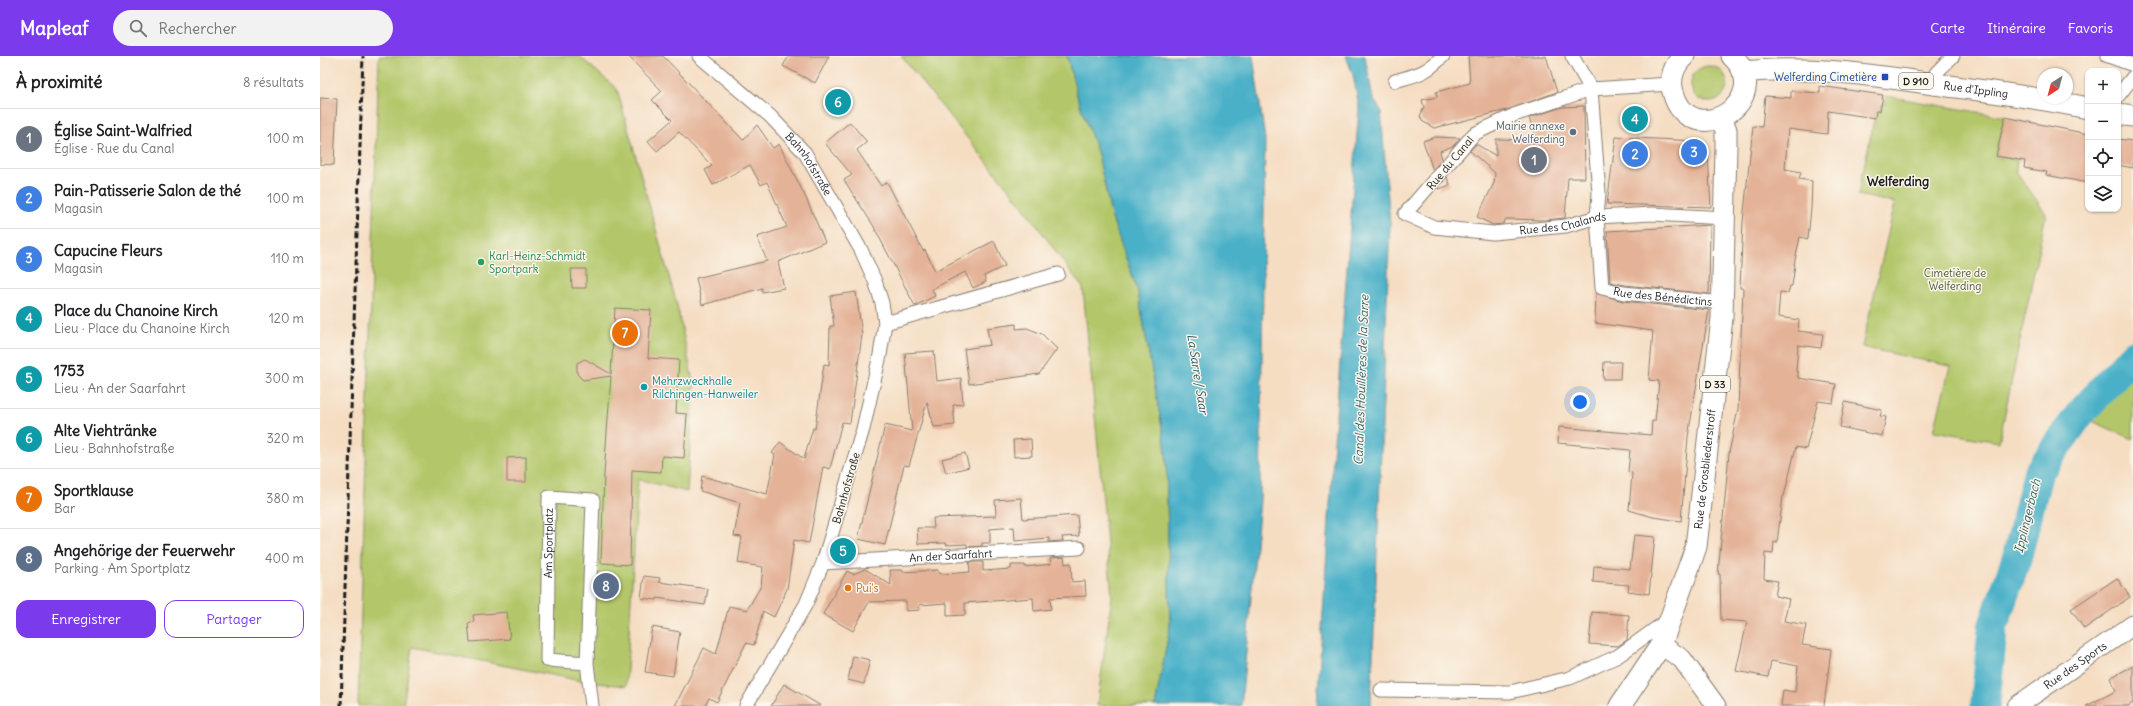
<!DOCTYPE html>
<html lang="fr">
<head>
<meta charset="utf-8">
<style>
  :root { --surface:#fff; --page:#f2f2f2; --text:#202124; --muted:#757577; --line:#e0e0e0; --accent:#7c3aed }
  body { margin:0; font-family:Delius,sans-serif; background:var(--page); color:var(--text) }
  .controls { position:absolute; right:12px; top:12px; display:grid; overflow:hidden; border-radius:8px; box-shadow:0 1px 3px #0004 }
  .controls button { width:36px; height:36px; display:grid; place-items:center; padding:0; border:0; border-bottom:1px solid var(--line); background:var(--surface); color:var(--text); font:20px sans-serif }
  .compass { position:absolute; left:1717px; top:12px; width:36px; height:36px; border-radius:50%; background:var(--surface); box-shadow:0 1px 3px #0004; rotate:216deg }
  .you { position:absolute; left:1260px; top:346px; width:14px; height:14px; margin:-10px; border:3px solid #fff; border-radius:50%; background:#1a73e8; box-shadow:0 0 0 6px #1a73e833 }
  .badge { display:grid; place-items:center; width:26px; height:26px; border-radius:50%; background:var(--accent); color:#fff; font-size:13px; font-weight:700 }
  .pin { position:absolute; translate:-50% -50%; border:2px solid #fff; box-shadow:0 1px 4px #0006 }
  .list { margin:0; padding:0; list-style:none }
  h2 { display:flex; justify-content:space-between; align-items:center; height:52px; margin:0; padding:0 16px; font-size:17px }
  h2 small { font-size:13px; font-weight:400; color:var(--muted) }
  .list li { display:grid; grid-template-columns:26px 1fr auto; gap:12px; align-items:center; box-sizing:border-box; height:60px; padding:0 16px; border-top:1px solid var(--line) }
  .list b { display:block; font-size:15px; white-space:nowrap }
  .list p { margin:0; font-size:13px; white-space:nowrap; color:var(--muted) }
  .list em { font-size:13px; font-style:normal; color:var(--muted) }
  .actions { display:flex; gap:8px; padding:12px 16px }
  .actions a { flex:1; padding:9px 0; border:1px solid var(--accent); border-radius:12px; text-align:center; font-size:14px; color:var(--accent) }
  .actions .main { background:var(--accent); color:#fff }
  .icon { flex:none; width:22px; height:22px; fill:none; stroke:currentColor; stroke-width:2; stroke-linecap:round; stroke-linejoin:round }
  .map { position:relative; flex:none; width:1813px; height:650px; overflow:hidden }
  header { display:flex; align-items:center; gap:24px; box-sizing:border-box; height:56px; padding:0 20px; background:var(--accent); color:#fff }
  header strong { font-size:19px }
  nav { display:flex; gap:22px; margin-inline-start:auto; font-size:14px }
  .search { width:280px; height:36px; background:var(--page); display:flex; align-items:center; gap:10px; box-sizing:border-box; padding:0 14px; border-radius:22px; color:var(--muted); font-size:15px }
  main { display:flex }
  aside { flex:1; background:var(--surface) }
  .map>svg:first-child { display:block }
  .green { fill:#b3c76a; stroke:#687243 }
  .water { fill:#49b0c8; stroke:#326672 }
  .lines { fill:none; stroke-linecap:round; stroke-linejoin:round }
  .river { stroke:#49b0c8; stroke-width:30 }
  .building { fill:#e4b297 }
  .street-casing { stroke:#887c6f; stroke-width:15 }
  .secondary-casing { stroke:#887c6f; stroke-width:21 }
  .primary-casing { stroke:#887c6f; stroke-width:23 }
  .street { stroke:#fff; stroke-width:13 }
  .secondary { stroke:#fff; stroke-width:19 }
  .primary { stroke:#fff; stroke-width:21 }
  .rail { stroke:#1c1c1c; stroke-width:3; stroke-dasharray:6 3; stroke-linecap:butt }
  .transit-dot { fill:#1a4fb4; stroke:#fbf7ec; stroke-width:1.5 }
  .service-dot { fill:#5c6f8a; stroke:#fbf7ec; stroke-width:1.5 }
  .leisure-dot { fill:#2e9e5b; stroke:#fbf7ec; stroke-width:1.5 }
  .culture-dot { fill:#0f9aa8; stroke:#fbf7ec; stroke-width:1.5 }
  .food-dot { fill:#e8710a; stroke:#fbf7ec; stroke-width:1.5 }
  .labels { text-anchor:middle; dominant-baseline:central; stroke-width:3; stroke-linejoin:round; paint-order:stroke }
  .shield { fill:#fbf7ec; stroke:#5f5e5a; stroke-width:1 }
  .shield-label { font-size:10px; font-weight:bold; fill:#1c1c1c }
  .transit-label { font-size:11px; fill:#164399; stroke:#fbf7ec; text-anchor:end }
  .street-label { font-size:11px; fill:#1c1c1c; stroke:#fbf7ec }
  .service-label { font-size:11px; fill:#4e5e75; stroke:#fbf7ec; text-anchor:end }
  .leisure-label { font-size:11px; fill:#27864d; stroke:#fbf7ec; text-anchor:start }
  .park-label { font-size:11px; fill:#515837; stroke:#fbf7ec }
  .culture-label { font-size:11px; fill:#0d838f; stroke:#fbf7ec; text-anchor:start }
  .food-label { font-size:11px; fill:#c56008; stroke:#fbf7ec; text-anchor:start }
  .water-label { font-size:12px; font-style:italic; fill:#305f69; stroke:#fbf7ec }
  .quarter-label { font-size:13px; font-weight:bold; fill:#1c1c1c; stroke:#fbf7ec }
</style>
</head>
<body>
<header>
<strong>Mapleaf</strong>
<div class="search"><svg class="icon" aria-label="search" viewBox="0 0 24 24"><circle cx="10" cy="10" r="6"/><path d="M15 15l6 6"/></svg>Rechercher</div>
<nav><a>Carte</a><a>Itinéraire</a><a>Favoris</a></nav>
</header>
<main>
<aside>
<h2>À proximité<small>8 résultats</small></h2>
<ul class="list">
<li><span class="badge" style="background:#6b7280">1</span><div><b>Église Saint-Walfried</b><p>Église · Rue du Canal</p></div><em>100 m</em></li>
<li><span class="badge" style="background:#3f7fe0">2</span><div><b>Pain-Patisserie Salon de thé</b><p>Magasin</p></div><em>100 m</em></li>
<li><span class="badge" style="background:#3f7fe0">3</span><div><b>Capucine Fleurs</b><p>Magasin</p></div><em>110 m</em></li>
<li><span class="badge" style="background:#0f9aa8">4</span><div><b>Place du Chanoine Kirch</b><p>Lieu · Place du Chanoine Kirch</p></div><em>120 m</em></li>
<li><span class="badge" style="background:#0f9aa8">5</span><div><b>1753</b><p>Lieu · An der Saarfahrt</p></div><em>300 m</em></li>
<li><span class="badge" style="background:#0f9aa8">6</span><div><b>Alte Viehtränke</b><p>Lieu · Bahnhofstraße</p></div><em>320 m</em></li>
<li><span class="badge" style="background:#e8710a">7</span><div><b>Sportklause</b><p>Bar</p></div><em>380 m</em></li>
<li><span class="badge" style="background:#5c6f8a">8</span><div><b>Angehörige der Feuerwehr</b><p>Parking · Am Sportplatz</p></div><em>400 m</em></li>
</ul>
<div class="actions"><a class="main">Enregistrer</a><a>Partager</a></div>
</aside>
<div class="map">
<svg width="1813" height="650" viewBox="0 0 1813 650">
  <rect width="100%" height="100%" fill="#fbf7ec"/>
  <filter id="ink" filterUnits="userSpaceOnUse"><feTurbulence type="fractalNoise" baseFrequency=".025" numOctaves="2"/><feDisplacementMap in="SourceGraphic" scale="8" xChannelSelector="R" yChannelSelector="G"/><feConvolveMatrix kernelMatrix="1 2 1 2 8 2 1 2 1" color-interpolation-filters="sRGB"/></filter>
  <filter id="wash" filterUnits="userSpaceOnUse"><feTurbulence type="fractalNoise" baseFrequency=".012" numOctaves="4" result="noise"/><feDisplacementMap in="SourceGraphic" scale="16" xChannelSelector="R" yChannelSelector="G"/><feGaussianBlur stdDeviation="0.9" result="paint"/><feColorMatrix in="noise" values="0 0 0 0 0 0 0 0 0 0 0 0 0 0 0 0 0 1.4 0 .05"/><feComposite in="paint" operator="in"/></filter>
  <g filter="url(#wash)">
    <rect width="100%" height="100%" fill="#f5ddc2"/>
    <g class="green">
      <polygon points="59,0 259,0 297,33 357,249 374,330 367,436 318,423 306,630 266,626 92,591 83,650 38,650"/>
      <polygon points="581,0 747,0 758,43 778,98 791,159 818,236 846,394 850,571 835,650 777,650 792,540 763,232 700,147"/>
      <circle cx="1389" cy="28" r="18"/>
      <polygon points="1566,40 1685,61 1676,100 1697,104 1696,115 1726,158 1679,386 1614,375 1630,310 1542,291 1575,147 1538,139 1556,55 1560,55 1562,48 1565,48"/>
      <polygon points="1813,299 1813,382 1812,383 1759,359"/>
    </g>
    <g class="water">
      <polygon points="747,0 933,0 945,83 940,445 921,650 835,650 850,571 846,394 818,236 791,159 778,98 758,43"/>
      <polygon points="1026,0 1045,0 1053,43 1061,54 1070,168 1051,650 997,650 1014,386 1039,51 1033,19"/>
    </g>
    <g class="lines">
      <polyline class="river" points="1665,650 1673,570 1697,501 1718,417 1759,359 1813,299"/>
    </g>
    <g id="blocks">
      <g class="building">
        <polygon points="308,0 343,0 423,84 437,69 453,92 459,88 486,142 505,186 458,206 464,232 442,236 442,232 382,249 376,222 447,205 437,181 467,171 447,126 441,129 430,109 393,129 385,114 392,110 359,76 337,95 328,85 352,64 332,44 342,35"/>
        <polygon points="469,0 509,0 495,27 463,10"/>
        <polygon points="1148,0 1226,0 1237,36 1187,54 1114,72 1102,65 1100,60 1104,51 1102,44 1117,41 1116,36 1150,27"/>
        <polygon points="1500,30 1563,39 1560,55 1556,55 1555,62 1508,55 1507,78 1468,73 1465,113 1481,116 1479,123 1492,125 1491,152 1488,183 1480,181 1474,209 1475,209 1472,230 1470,230 1468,237 1460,236 1458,261 1479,264 1478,275 1503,278 1501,292 1478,289 1476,315 1478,316 1478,322 1516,328 1513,347 1498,345 1486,393 1476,391 1464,440 1463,440 1457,487 1454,486 1453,498 1445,497 1444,523 1458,525 1455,540 1469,543 1464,565 1486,569 1482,589 1511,593 1504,650 1461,650 1463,634 1475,636 1478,610 1451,605 1448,621 1416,615 1427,566 1401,564 1400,518 1398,518 1409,397 1418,353 1423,232 1420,232 1423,166 1433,70 1442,71 1445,40 1471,42 1471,35 1500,37"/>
        <polygon points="0,42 17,43 14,109 0,108"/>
        <polygon points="1264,50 1265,122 1248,122 1245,162 1224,164 1186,163 1183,168 1173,169 1157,161 1174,127 1175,117 1150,95 1156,88 1176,100 1176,83 1217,84 1209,62 1242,51"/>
        <polygon points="1685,61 1768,78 1768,127 1726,119 1727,116 1704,112 1705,105 1676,100"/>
        <polygon points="530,66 547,86 537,94 561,130 567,126 603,195 605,194 615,215 674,185 685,210 664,220 666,226 653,232 645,216 612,233 615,240 595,250 553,169 524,124 532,119 505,87"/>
        <polygon points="1115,81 1140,82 1133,90 1120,95 1122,103 1113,114 1103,85"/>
        <polygon points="1296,81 1377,85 1377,89 1388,96 1391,151 1287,148"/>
        <polygon points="1798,83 1813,85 1813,112 1798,109"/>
        <polygon points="1127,121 1130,129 1119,133 1119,131"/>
        <polygon points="1390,169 1389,238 1305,229 1290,226 1287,175"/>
        <polygon points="251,213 266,213 266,232 252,232"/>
        <polygon points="536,236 542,279 530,367 522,366 510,413 503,411 489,487 474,484 467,533 454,561 443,555 434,589 426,587 397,646 389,642 385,650 355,650 384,592 396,598 409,550 427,554 441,530 443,511 418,507 422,481 414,480 420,447 380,435 382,420 447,438 455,399 452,397 460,386 484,403 493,372 495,373 504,308 509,309 510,270 514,270 510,240"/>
        <polygon points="1276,237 1303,245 1389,254 1368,381 1361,465 1333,461 1309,454 1312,417 1308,416 1310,394 1238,387 1239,371 1331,379 1332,365 1335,365 1339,325 1329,324 1333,275 1275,267"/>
        <polygon points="295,252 331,254 328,302 359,304 356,357 367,358 364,402 342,400 341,416 312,414 310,509 281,507 284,418 291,320 263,324 257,318 257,307 265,303 291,318"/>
        <polygon points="696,268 696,273 707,272 722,278 737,293 719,318 649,328 644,293 670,289 667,272"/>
        <polygon points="614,295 617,325 641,322 643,348 633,349 635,369 614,371 607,346 589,410 584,409 565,489 538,483 565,369 592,375 585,297"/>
        <polygon points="1284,306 1301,306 1300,323 1283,323"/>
        <polygon points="1525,346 1562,354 1560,360 1566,361 1562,380 1520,371"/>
        <polygon points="711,383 712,400 694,401 693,384"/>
        <polygon points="645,397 649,411 626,417 622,403"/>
        <polygon points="206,401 206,426 187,426 187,402"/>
        <polygon points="701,442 703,463 757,459 759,480 742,481 743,485 729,486 729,482 695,485 694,471 670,473 670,487 662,487 662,490 647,491 647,488 626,489 626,487 598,488 597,472 614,472 613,462 676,460 675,444"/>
        <polygon points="1314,479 1335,481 1329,538 1308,535 1309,529 1273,526 1274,510 1310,513"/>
        <polygon points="744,501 745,508 751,507 752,526 765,525 766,540 730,542 731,553 714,555 713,542 700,543 645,547 645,559 627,560 627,547 599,549 600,554 586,555 586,545 549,546 533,575 503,558 527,515 533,518 545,513 571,529 570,514 583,514 583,516 618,514 618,517 624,518 650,516 649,506 663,506 663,515 691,513 691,509 705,509 705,511 731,508 730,502"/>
        <polygon points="324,520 340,522 339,526 388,533 385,549 337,542 337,544 321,542"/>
        <polygon points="1797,522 1810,541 1764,573 1751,553"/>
        <polygon points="187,556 190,583 150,586 148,567 154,566 153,559"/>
        <polygon points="1272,556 1309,559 1307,584 1298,590 1269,588"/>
        <polygon points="332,571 360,576 353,620 325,616"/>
        <polygon points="533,600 550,604 544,628 528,624"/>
        <polygon points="1813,610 1813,647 1808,650 1766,650 1796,635 1790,622"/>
        <polygon points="464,628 501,650 451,650"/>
      </g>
    </g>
  </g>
  <g filter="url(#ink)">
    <use href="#blocks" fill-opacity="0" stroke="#887c6f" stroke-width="1"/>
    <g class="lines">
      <defs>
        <g id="street">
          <path id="s1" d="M379,0l71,60 35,37 56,97 14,31 7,22 3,20 -5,32 -17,74 -40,134 -17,41 -60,102"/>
          <path id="s2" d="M1252,0l19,33 8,104 -2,24 5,71 22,5 99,10"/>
          <polyline points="1788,0 1813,9"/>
          <path d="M1075,25c24,-7 30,-7 48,-25"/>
          <polyline points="1613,27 1616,17 1633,0"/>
          <path id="s3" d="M1351,28l-80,5 -77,26 -40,19 -69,80 29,13 59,6 73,-7 31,-9 55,-3 73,4"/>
          <polyline points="1798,40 1813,21"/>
          <polyline points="565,267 738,218"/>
          <path id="s4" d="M503,507l256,-15"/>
          <path id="s5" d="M267,607l-40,-3 2,-163 44,3 -6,163 5,43"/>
          <polyline points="1061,634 1190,636 1250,622 1298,600 1349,563"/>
        </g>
        <g id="secondary">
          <polyline points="1341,589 1362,603 1396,650"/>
          <path id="s6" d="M1697,650l116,-81"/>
        </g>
        <g id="primary">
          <path d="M1364,0c-10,9 -15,23 -11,36 17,63 106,7 59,-36"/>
          <path id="s7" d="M1423,16c61,-7 130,3 191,12 52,7 103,13 154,24"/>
          <polyline points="1798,58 1813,60"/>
          <path id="s8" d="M1300,650l41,-61 35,-98 26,-229 4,-171v-17l-5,-12"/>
        </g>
      </defs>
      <use href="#street" class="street-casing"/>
      <use href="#secondary" class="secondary-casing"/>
      <use href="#primary" class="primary-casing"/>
      <use href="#street" class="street"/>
      <use href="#secondary" class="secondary"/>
      <use href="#primary" class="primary"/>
      <polyline class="rail" points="21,650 43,0"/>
    </g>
  </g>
  <rect class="transit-dot" x="1561" y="17" width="8" height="8" rx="2"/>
  <circle class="service-dot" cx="1253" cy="76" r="4"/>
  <circle class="leisure-dot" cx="161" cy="206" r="4"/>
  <circle class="culture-dot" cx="324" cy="331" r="4"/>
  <circle class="food-dot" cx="528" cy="532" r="4"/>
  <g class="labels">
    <g class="shield">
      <rect x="1579" y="17" width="34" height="16" rx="3"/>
      <rect x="1380" y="320" width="30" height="16" rx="3"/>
    </g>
    <g class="shield-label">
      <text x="1596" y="25">D 910</text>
      <text x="1395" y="328">D 33</text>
    </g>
    <g class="transit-label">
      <text x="1557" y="21">Welferding Cimetière</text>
    </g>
    <g class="street-label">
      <text stroke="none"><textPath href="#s7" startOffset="234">Rue d'Ippling</textPath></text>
      <text transform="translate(1130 107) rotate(-50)">Rue du Canal</text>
      <text stroke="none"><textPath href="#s1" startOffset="155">Bahnhofstraße</textPath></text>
      <text stroke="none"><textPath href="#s3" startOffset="473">Rue des Chalands</textPath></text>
      <text stroke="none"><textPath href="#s2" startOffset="299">Rue des Bénédictins</textPath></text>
      <text stroke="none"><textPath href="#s8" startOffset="256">Rue de Grosbliederstroff</textPath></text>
      <text transform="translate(526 432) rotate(-74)">Bahnhofstraße</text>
      <text stroke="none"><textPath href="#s5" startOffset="157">Am Sportplatz</textPath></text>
      <text stroke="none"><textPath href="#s4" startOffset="128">An der Saarfahrt</textPath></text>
      <text stroke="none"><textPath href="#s6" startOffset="71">Rue des Sports</textPath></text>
    </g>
    <g class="service-label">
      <text x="1245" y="70">Mairie annexe<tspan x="1245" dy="13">Welferding</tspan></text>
    </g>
    <g class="leisure-label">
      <text x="169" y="200">Karl-Heinz-Schmidt<tspan x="169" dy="13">Sportpark</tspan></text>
    </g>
    <g class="park-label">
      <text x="1635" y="217">Cimetière de<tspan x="1635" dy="13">Welferding</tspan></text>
    </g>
    <g class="culture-label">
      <text x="332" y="325">Mehrzweckhalle<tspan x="332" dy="13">Rilchingen-Hanweiler</tspan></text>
    </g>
    <g class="food-label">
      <text x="536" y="532">Pui's</text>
    </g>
    <g class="water-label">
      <text transform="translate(878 318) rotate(81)">La Sarre / Saar</text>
      <text transform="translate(1041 324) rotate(-88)">Canal des Houillères de la Sarre</text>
      <text transform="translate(1707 460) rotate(-76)">Ipplingerbach</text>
    </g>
    <g class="quarter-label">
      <text x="1578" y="125">Welferding</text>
    </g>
  </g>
</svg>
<div class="controls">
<button>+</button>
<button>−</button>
<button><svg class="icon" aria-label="locate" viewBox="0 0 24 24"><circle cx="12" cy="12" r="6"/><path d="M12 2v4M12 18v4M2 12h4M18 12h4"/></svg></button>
<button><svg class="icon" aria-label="layers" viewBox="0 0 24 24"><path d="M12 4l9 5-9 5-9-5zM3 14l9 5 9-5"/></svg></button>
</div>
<svg class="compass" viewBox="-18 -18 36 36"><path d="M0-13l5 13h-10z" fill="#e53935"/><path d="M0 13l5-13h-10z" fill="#757577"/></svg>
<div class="you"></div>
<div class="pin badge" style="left:1214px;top:104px;background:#6b7280">1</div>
<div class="pin badge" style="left:1315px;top:98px;background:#3f7fe0">2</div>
<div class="pin badge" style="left:1374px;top:96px;background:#3f7fe0">3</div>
<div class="pin badge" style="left:1315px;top:63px;background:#0f9aa8">4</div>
<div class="pin badge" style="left:523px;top:495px;background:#0f9aa8">5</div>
<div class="pin badge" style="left:518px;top:46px;background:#0f9aa8">6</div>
<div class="pin badge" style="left:305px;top:277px;background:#e8710a">7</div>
<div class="pin badge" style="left:286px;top:530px;background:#5c6f8a">8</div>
</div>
</main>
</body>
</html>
